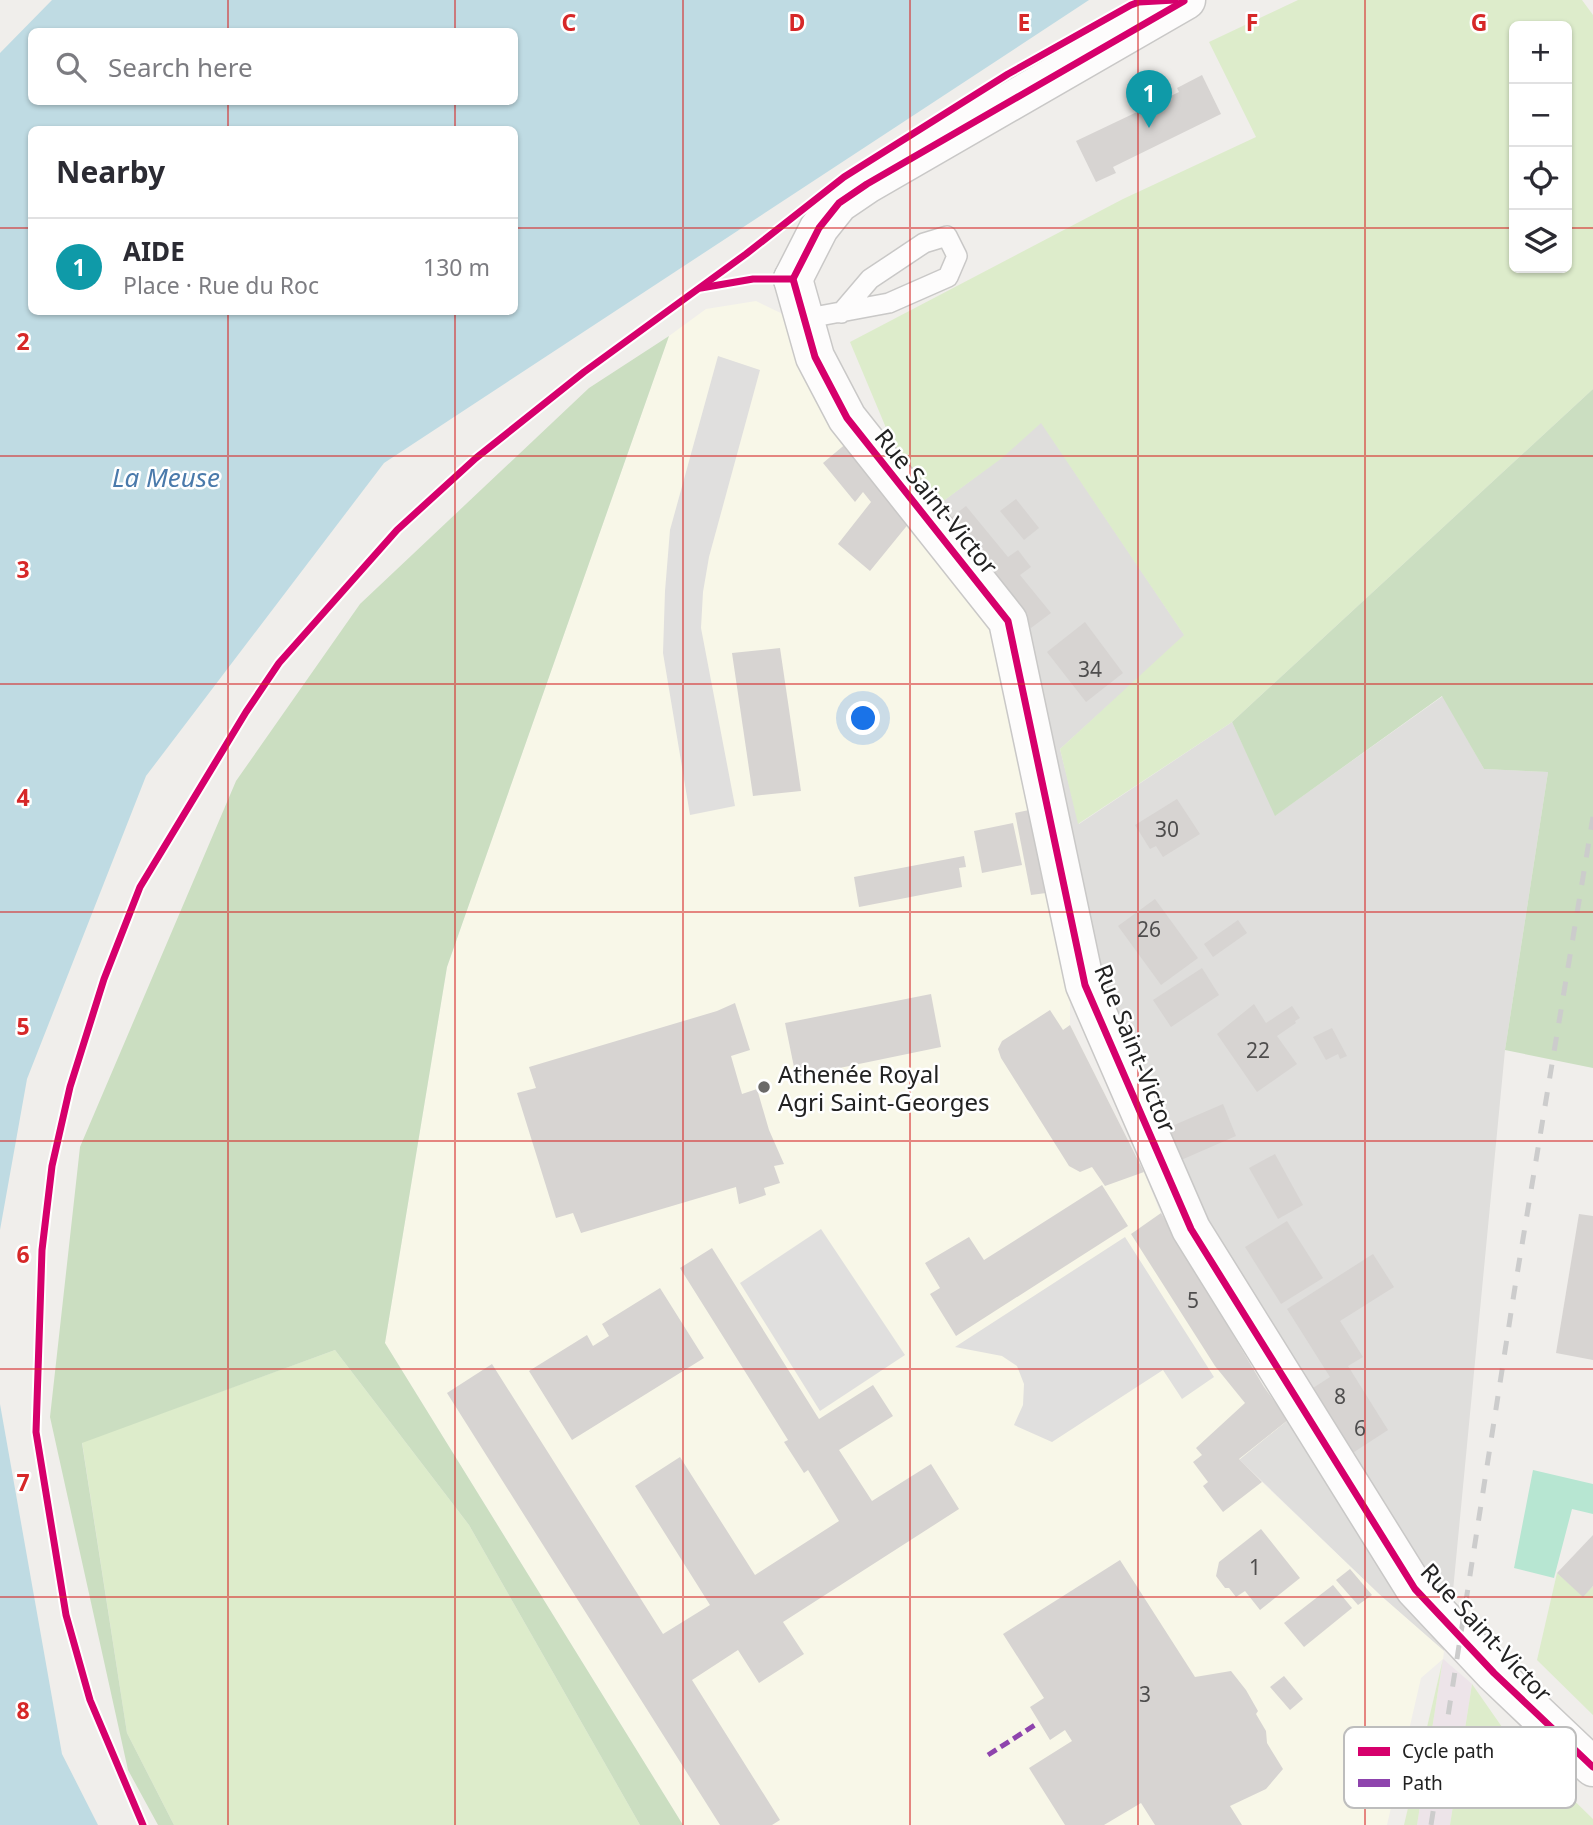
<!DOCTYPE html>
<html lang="en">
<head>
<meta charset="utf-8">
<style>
  :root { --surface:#fff; --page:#f7f7f7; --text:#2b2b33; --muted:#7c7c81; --line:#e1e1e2; --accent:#6a6968 }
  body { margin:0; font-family:"Noto Sans",sans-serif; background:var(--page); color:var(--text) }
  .controls { position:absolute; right:21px; top:21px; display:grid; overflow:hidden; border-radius:10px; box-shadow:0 2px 5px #0004 }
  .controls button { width:63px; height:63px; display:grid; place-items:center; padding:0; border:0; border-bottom:2px solid var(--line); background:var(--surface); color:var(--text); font:35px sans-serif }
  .you { position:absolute; left:864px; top:719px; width:24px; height:24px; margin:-18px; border:5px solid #fff; border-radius:50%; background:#1a73e8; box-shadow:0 0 0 10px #1a73e833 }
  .badge { display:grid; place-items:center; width:46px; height:46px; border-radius:50%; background:var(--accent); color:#fff; font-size:23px; font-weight:700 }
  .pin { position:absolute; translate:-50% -58px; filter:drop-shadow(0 2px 4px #0008) }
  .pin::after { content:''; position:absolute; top:37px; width:24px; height:21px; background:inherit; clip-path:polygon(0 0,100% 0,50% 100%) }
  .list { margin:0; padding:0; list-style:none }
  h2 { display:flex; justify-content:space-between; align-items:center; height:91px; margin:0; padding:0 28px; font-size:30px }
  h2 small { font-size:23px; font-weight:400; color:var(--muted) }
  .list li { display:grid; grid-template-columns:46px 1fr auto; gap:21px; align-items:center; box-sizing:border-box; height:98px; padding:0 28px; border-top:2px solid var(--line) }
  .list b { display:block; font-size:26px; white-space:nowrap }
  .list p { margin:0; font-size:23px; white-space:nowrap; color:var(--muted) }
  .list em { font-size:23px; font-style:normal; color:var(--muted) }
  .icon { flex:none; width:38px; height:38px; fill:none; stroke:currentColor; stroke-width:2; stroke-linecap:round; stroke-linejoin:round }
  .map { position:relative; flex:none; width:1593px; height:1825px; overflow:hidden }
  .search { position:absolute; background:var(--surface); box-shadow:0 2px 5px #0004; left:28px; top:28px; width:490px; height:77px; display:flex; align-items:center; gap:18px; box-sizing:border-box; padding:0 24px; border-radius:10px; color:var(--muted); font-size:26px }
  .panel { position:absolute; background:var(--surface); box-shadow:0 2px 5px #0004; left:28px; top:126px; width:490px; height:189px; border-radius:10px }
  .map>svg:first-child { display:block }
  .residential { fill:#dfdedc }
  .industrial { fill:#ede4e9 }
  .education { fill:#f8f7e8 }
  .grass { fill:#ddeccb; fill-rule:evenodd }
  .forest { fill:#cbdec1 }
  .pitch { fill:#b7e6d2 }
  .parking { fill:#e0dfde }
  .water { fill:#bfdbe3; fill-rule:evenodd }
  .building { fill:#d7d4d2 }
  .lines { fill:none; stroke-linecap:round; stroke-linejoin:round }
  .service-casing { stroke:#c9c8c7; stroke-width:22 }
  .minor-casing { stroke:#c9c8c7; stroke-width:41 }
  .tertiary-casing { stroke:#c9c8c7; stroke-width:41 }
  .service { stroke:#fdfcfc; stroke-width:19 }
  .minor { stroke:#fdfcfc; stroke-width:38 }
  .tertiary { stroke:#fdfcfc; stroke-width:38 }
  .rail { stroke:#ccc; stroke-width:5; stroke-dasharray:14 14; stroke-linecap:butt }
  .quiet { stroke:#8e44ad; stroke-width:5; stroke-dasharray:10 5; stroke-linecap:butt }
  .cycleway-casing { stroke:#fff; stroke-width:11 }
  .cycleway { stroke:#d6006c; stroke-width:7 }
  .grid { fill:none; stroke:#d62828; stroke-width:2; stroke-opacity:0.55 }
  .poi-dot { fill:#6a6968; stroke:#fff; stroke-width:2.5 }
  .labels { text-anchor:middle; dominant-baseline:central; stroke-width:5; stroke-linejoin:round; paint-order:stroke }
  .number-label { font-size:21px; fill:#4f4e4e }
  .street-label { font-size:24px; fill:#222; stroke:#fff }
  .poi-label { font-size:24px; fill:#222; stroke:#fff; text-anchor:start }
  .water-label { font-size:26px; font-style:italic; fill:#4a7aab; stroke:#fff }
  .key { fill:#fff; stroke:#bdbdbd; stroke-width:2 }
  .key-label { font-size:19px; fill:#222 }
  .grid-label { font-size:23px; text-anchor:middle; font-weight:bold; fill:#d62828; stroke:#fff; stroke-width:5; stroke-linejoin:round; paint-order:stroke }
</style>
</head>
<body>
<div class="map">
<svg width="1593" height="1825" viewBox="0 0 1593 1825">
  <rect width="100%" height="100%" fill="#f0eeeb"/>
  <polygon class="residential" points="1041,422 1185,636 1060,749 1079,824 1232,722 1276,815 1443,696 1484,769 1548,772 1505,1050 1452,1601 1444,1651 1380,1595 1239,1459 1288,1420 1190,1238 923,516 1001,458"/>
  <polygon class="industrial" points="1443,1659 1472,1684 1450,1825 1417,1825"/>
  <polygon class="education" points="756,301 789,317 992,623 1070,994 1070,1025 1144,1172 1161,1214 1264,1387 1288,1420 1239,1460 1380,1595 1444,1651 1443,1659 1421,1678 1387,1825 683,1825 385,1343 447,967 669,336 706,309"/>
  <g class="grass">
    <path d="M1298,0h284l11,15v374l-361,333 -154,102 -18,-75 124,-114 -143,-212 -39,35 -79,58 -73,-174 273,-143 133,-62 -47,-95zM1514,26h53v242h-53z"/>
    <polygon points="335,1350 469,1525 640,1825 174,1825 127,1733 82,1442"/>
    <polygon points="1557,1573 1583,1596 1593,1586 1593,1715 1537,1660"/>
    <polygon points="1443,1659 1417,1825 1404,1825"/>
    <polygon points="1472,1684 1509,1737 1593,1819 1593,1825 1450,1825"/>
  </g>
  <g class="forest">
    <polygon points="669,336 447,967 385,1343 683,1825 640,1825 469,1525 335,1350 82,1443 127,1733 174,1825 158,1825 128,1770 50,1417 80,1147 236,781 360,604 589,388"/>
    <polygon points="1593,389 1593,1068 1505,1050 1548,772 1484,769 1442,696 1275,816 1232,722"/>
  </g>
  <polygon class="pitch" points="1533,1470 1593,1484 1593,1514 1572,1509 1554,1578 1514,1568"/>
  <g class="parking">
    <polygon points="718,356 760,370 709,557 703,592 701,628 735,806 690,815 663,653 665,591 670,530"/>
    <polygon points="821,1229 905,1355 820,1411 740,1283"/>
    <polygon points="1125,1237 1214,1377 1182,1399 1163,1370 1052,1442 1014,1425 1023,1405 1024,1384 1017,1366 1002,1356 955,1347"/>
  </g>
  <g class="water">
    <path d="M52,0h1037l-705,463 -238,313 -119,303 -27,151v-1177zM32,32h482v70h-482zM32,130h482v182h-482z"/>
    <polygon points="0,1404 62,1754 98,1825 0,1825"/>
  </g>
  <g class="building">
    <polygon points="1202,75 1221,114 1113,167 1116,173 1096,182 1076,141 1179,92 1177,88"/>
    <polygon points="848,442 914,517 870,571 838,544 871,502 863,492 855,502 823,463"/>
    <polygon points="1016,499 1039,528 1024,540 1000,511"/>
    <polygon points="966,506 1008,557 1018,550 1031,567 1020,575 1051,613 1031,628 944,523"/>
    <polygon points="1085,622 1123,673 1086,702 1047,652"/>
    <polygon points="780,648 801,791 753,796 732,653"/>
    <polygon points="1177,799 1200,834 1163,857 1156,846 1150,849 1135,825"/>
    <polygon points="1029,810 1046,893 1031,895 1015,813"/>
    <polygon points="1013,823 1022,865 982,873 974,831"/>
    <polygon points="964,856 966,867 959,868 962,887 859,907 854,877"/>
    <polygon points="1155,899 1198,958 1161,985 1118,926"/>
    <polygon points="1238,920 1247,933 1213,957 1204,944"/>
    <polygon points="1202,968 1219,995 1171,1027 1153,1000"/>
    <polygon points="931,994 941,1047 796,1077 785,1023"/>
    <polygon points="735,1003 750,1050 731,1056 742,1094 757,1089 769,1130 784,1164 774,1166 780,1183 764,1188 766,1195 739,1204 736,1187 581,1233 573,1213 556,1218 517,1093 536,1088 529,1067 717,1011"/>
    <polygon points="1254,1004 1266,1023 1292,1006 1300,1018 1295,1021 1296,1023 1277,1036 1297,1064 1257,1092 1217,1034"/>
    <polygon points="1050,1010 1063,1030 1070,1025 1144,1172 1105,1186 1092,1167 1080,1172 1069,1166 1001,1058 998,1049 1002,1041"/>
    <polygon points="1332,1028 1347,1056 1340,1059 1338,1054 1326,1060 1313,1037"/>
    <polygon points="1223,1104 1236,1136 1172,1164 1158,1132"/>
    <polygon points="1275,1154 1303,1205 1278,1219 1249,1168"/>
    <polygon points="1102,1185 1128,1226 956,1336 930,1294 940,1288 925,1263 969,1237 984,1260"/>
    <polygon points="1161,1213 1264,1387 1288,1420 1239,1459 1262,1482 1223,1512 1203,1486 1208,1482 1193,1462 1202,1455 1196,1448 1245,1403 1215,1366 1131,1234"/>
    <polygon points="1579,1214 1593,1216 1593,1360 1556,1353"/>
    <polygon points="1287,1221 1323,1278 1281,1304 1245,1247"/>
    <polygon points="712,1248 819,1419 873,1385 893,1416 839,1450 872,1501 931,1464 959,1509 783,1622 804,1654 759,1683 738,1650 692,1680 780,1820 772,1825 720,1825 447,1393 492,1364 663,1634 710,1605 635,1486 680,1457 755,1575 839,1521 808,1470 804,1473 784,1442 788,1440 680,1268"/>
    <polygon points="1373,1254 1394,1287 1340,1321 1363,1357 1348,1366 1388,1430 1351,1454 1310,1390 1330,1377 1287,1309"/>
    <polygon points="660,1288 704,1358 572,1440 529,1371 587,1335 593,1346 609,1336 602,1324"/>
    <polygon points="1261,1529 1300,1578 1260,1610 1245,1591 1236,1597 1229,1588 1225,1588 1216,1576 1219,1562"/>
    <polygon points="1593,1535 1593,1586 1583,1597 1557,1573"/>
    <polygon points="1120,1560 1195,1677 1231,1671 1246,1690 1258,1711 1256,1714 1266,1731 1267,1743 1283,1769 1266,1789 1230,1806 1242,1825 1155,1825 1141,1803 1104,1825 1065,1825 1029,1768 1072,1741 1065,1730 1050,1740 1030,1707 1044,1698 1003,1634"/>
    <polygon points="1350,1569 1372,1595 1358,1605 1336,1580"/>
    <polygon points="1333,1585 1352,1608 1304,1647 1284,1623"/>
    <polygon points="1284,1676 1303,1699 1290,1710 1270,1687"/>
  </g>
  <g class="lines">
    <defs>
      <polyline id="service" points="803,319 889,303 948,277 957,256 947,236 924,243 870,279 841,313"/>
      <polyline id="minor" points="793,279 815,357 847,418 1008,621 1085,985 1191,1229 1415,1589 1494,1673 1593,1767"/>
      <polyline id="tertiary" points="793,279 819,228 839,203 867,184 1186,0"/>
    </defs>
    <use href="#service" class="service-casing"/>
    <use href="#minor" class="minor-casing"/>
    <use href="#tertiary" class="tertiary-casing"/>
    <use href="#service" class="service"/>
    <use href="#minor" class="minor"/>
    <use href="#tertiary" class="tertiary"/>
    <polyline class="rail" points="1431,1825 1515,1287 1593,817"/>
    <polyline class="quiet" points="988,1755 1038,1723"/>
    <defs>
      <g id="cycleway">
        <polyline points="1184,1 867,184 839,203 819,228 793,279 815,357 847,418 1008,621 1085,985 1191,1229 1415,1589 1494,1673 1593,1767"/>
        <polyline points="701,288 753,279 793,279"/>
        <polyline points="143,1825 90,1700 66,1615 36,1432 42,1250 52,1166 70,1087 104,979 140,887 246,712 279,663 397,530 476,458 584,372 746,254 844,177 1008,74 1131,5 1139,2 1175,0"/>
      </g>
    </defs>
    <use href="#cycleway" class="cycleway-casing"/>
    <use href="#cycleway" class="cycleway"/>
  </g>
  <path class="grid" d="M228,0v32M455,0v32M683,0v1825M910,0v1825M1138,0v1825M1365,0v1825M228,102v28M455,102v28M0,228h32M514,228h1000M1567,228h26M228,312v1513M455,312v1513M0,456h1593M0,684h1593M0,912h1593M0,1141h1593M0,1369h1593M0,1597h1593"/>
  <circle class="poi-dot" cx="764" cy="1087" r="7"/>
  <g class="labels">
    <g class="number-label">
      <text x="1090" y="669">34</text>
      <text x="1167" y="829">30</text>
      <text x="1149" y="929">26</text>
      <text x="1258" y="1050">22</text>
      <text x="1193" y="1300">5</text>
      <text x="1340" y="1396">8</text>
      <text x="1360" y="1428">6</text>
      <text x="1255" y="1567">1</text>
      <text x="1145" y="1694">3</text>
    </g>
    <g class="street-label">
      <text transform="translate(937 501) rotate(51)">Rue Saint-Victor</text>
      <text transform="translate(1136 1048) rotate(68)">Rue Saint-Victor</text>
      <text transform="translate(1487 1632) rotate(47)">Rue Saint-Victor</text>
    </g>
    <g class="poi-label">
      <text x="778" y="1073">Athenée Royal<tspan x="778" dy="28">Agri Saint-Georges</tspan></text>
    </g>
    <g class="water-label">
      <text x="166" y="477">La Meuse</text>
    </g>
  </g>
  <rect x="1344" y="1727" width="232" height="81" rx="10" class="key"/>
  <rect x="1358" y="1747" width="32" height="9" fill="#d6006c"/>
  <rect x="1358" y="1779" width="32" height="8" fill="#8e44ad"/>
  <g class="key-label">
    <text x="1402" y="1758">Cycle path</text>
    <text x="1402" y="1790">Path</text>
  </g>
  <g class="grid-label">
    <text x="569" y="31">C</text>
    <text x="797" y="31">D</text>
    <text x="1024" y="31">E</text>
    <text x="1252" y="31">F</text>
    <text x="1479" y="31">G</text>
    <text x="23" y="350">2</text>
    <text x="23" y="578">3</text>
    <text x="23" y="806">4</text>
    <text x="23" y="1035">5</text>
    <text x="23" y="1263">6</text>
    <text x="23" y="1491">7</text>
    <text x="23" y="1719">8</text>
  </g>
</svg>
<div class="controls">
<button>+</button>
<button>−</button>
<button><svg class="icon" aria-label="locate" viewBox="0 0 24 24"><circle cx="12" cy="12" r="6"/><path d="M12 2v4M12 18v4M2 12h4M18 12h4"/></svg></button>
<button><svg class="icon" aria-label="layers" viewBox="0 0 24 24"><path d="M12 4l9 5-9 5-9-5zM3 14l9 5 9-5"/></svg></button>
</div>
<div class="you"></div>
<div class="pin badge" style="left:1149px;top:128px;background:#0f9aa8">1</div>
<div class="search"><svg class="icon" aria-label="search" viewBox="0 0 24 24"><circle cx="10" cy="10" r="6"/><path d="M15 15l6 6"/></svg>Search here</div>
<section class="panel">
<h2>Nearby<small></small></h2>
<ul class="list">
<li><span class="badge" style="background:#0f9aa8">1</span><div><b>AIDE</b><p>Place · Rue du Roc</p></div><em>130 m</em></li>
</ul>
</section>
</div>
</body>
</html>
